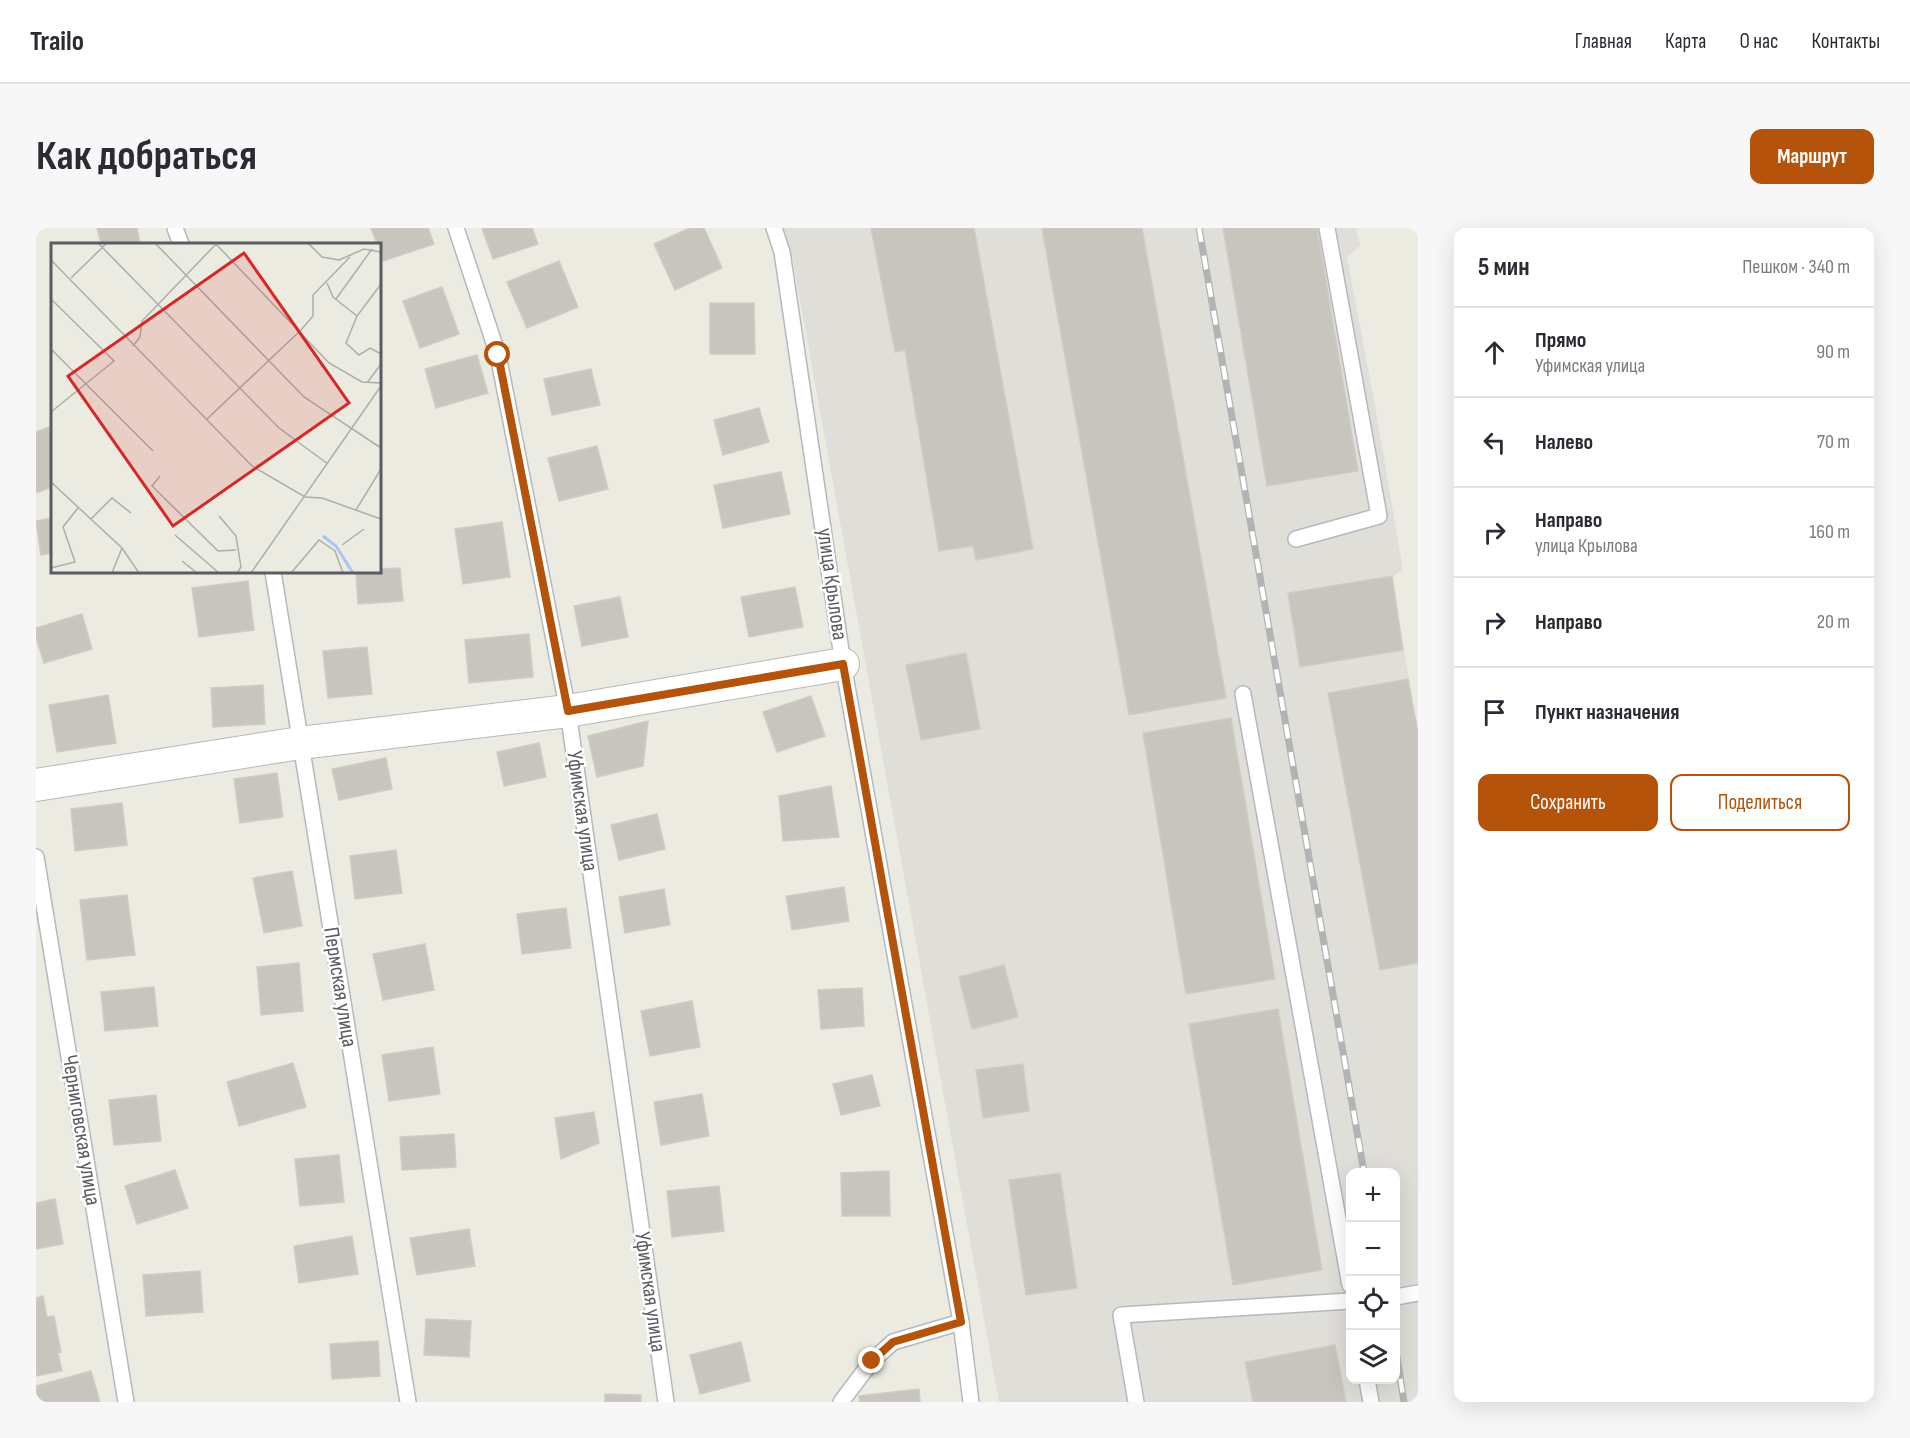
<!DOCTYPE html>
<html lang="ru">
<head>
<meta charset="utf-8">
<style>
  :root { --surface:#fff; --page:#f7f7f7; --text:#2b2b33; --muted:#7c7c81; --line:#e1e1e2; --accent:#b45309 }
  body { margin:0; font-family:"Sofia Sans Condensed",sans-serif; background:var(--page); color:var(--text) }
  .controls { position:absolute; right:18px; bottom:18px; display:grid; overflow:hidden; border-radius:12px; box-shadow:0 6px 24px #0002 }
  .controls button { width:54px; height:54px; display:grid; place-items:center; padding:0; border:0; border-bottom:2px solid var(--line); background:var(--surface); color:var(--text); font:30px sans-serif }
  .stop { position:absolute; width:18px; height:18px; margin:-14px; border:4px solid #b45309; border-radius:50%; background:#fff }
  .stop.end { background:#b45309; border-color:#fff; box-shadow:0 2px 6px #0008 }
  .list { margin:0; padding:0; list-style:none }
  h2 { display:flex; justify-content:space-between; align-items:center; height:78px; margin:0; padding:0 24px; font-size:26px }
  h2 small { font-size:20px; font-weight:400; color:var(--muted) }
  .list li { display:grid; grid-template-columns:39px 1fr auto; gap:18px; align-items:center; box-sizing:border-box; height:90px; padding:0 24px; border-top:2px solid var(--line) }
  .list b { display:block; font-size:22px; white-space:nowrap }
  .list p { margin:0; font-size:20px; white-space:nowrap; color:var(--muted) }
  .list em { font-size:20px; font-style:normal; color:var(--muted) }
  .actions { display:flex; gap:12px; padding:18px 24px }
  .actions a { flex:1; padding:14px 0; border:2px solid var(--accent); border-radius:12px; text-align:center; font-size:21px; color:var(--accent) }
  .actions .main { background:var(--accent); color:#fff }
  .icon { flex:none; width:33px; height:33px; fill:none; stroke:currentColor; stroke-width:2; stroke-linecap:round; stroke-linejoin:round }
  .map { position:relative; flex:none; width:1382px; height:1174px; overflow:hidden; border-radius:12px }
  header { display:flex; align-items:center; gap:36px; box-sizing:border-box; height:84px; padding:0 30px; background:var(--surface); border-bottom:2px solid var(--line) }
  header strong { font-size:28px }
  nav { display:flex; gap:33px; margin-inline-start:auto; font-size:21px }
  .intro { display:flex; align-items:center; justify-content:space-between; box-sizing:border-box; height:144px; padding:0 36px }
  h1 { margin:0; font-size:42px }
  .button { padding:15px 27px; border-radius:12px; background:var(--accent); color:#fff; font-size:21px; font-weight:700 }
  main { display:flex; gap:36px; padding:0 36px }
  aside { flex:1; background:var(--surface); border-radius:12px; box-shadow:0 6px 24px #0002 }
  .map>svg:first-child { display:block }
  .industrial { fill:#dfded9; fill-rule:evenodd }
  .building { fill:#c7c5be; stroke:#cfcdc1; stroke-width:1.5 }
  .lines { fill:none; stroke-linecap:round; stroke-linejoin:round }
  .service-casing { stroke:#b7b8bd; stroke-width:18 }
  .minor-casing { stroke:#b7b8bd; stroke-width:34 }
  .service { stroke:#fff; stroke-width:15 }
  .minor { stroke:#fff; stroke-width:32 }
  .rail-casing { stroke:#b2b3b3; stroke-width:7 }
  .rail { stroke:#fff; stroke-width:4.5; stroke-dasharray:14; stroke-linecap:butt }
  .route { stroke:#b45309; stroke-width:8 }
  .labels { text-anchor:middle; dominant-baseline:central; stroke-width:5; stroke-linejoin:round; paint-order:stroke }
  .street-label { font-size:22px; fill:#5a5c61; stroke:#fff }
  .inset-river { fill:none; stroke:#a7c6f6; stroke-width:3 }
  .inset-road { fill:none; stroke:#adaeaa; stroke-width:1.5 }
  .view { fill:#d62828; fill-opacity:0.15; stroke:#d62828; stroke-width:3 }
  .inset-edge { fill:none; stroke:#5a5c61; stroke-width:3 }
</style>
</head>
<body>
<header>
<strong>Trailo</strong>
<nav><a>Главная</a><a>Карта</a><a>О нас</a><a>Контакты</a></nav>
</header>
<div class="intro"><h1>Как добраться</h1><a class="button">Маршрут</a></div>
<main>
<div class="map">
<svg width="1382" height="1174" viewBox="0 0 1382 1174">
  <rect width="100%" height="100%" fill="#ebebe1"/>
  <path class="industrial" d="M744,0h576l4,17 -13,12 29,154 27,159 -11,7 26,156v669h-419l-207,-1146zM1314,944h46v208h-46z"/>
  <g class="building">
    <polygon points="61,0 101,0 104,16 65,16"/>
    <polygon points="335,0 392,0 398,16 347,33 344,16 341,16"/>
    <polygon points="446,0 496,0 502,16 457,31"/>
    <polygon points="654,0 668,0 686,40 639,62 618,16"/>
    <polygon points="835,0 938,0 997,321 940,332 937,318 903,323 869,122 859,124"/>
    <polygon points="1006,0 1106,0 1190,470 1093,487"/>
    <polygon points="1187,0 1281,0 1322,243 1231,258"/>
    <polygon points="523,33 542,79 491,100 471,54"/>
    <polygon points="406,59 423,106 384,120 367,73"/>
    <polygon points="674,75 718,75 719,126 674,126"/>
    <polygon points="441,127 452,165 400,180 389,141"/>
    <polygon points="555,141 564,177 516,187 508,151"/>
    <polygon points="723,180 733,214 687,227 678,192"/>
    <polygon points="13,199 16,207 16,259 0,265 0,204"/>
    <polygon points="561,218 572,261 523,273 512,230"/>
    <polygon points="745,244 754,286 687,300 678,257"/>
    <polygon points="16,290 16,325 5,327 0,293"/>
    <polygon points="466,294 474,349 427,356 419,301"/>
    <polygon points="364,340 367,373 322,376 320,344 344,344 344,341"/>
    <polygon points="1356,348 1367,422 1264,439 1252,365"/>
    <polygon points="212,353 218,402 163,409 156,360"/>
    <polygon points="759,359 767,399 713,409 705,369"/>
    <polygon points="584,369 592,409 546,418 538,378"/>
    <polygon points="46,386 56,421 8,435 0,409 0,400"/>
    <polygon points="493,406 497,449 433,455 429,412"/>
    <polygon points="331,419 336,466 292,470 287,423"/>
    <polygon points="930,425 944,501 885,512 870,437"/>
    <polygon points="1372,451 1382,505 1382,735 1344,742 1292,465"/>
    <polygon points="227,457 229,496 177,499 175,460"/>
    <polygon points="72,467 80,515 21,524 13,477"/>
    <polygon points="775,468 789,508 741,524 727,484"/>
    <polygon points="1195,490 1239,751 1150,766 1107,505"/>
    <polygon points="612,493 607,538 561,549 552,508"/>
    <polygon points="503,515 510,549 468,558 461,524"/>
    <polygon points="350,530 356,561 303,572 296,541"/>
    <polygon points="241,545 247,589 204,595 198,551"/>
    <polygon points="795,558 803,609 747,613 743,568"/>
    <polygon points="86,575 91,617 39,623 35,581"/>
    <polygon points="621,586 629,621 583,632 575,597"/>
    <polygon points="360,622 366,665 319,671 314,628"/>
    <polygon points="256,643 266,698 228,705 217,650"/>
    <polygon points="808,659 813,693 756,702 750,668"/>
    <polygon points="628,661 634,697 589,705 583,669"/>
    <polygon points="91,667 99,727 51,732 44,672"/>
    <polygon points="530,680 535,720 486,726 481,686"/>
    <polygon points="389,716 398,762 347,772 337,726"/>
    <polygon points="263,735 267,783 225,787 221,739"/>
    <polygon points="968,737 982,789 936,801 923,749"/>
    <polygon points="118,759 122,798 69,803 65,764"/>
    <polygon points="826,760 828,798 785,801 782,762"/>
    <polygon points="656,773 664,819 614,828 605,783"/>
    <polygon points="1242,781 1286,1042 1197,1057 1153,796"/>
    <polygon points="397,819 404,866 353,873 346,827"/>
    <polygon points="257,835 270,879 203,898 191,854"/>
    <polygon points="987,836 993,883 947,890 940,842"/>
    <polygon points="836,847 844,878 805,887 797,856"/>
    <polygon points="666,866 673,908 625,917 618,874"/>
    <polygon points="120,867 125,913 78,917 73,872"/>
    <polygon points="558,884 563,915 525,931 519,890"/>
    <polygon points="418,906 420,939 366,942 364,909"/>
    <polygon points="303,927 308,974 264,978 259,931"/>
    <polygon points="139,942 152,980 101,996 89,958"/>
    <polygon points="853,943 854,988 806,988 805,945"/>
    <polygon points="1024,945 1041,1060 990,1067 973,952"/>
    <polygon points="683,958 688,1003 636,1009 631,963"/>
    <polygon points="19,971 27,1016 0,1021 0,975"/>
    <polygon points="433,1001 439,1038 381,1047 374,1010"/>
    <polygon points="316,1008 322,1046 263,1055 258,1018"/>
    <polygon points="164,1043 167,1084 110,1088 107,1047"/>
    <polygon points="7,1068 11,1089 18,1088 25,1124 22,1125 26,1143 0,1148 0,1070"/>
    <polygon points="390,1091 435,1093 433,1129 388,1127"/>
    <polygon points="342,1113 344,1148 296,1151 294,1116"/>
    <polygon points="705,1114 714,1153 664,1166 654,1127"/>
    <polygon points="1299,1117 1310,1174 1217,1174 1209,1134"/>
    <polygon points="55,1143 64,1174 0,1174 0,1158"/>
    <polygon points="883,1161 884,1174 824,1174 823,1168"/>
    <polygon points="569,1166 605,1167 605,1174 569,1174"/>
  </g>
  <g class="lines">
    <defs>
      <g id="service">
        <polyline points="139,0 145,16"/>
        <polyline points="420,0 462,127 532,483 630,1174"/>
        <polyline points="738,0 746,24 807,436 925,1094 935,1174"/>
        <polyline points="1260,311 1343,288 1291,0"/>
        <polyline points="237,344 372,1174"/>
        <polyline points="1207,466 1314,1057"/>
        <polyline points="0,629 90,1174"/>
        <polyline points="1360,1069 1382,1065"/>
        <polyline points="1331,1152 1335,1174"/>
        <polyline points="805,1174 836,1133 857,1114 925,1094"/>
        <polyline points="1100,1174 1085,1087 1314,1073"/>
      </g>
      <polyline id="minor" points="0,557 264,515 532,483 807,436"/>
    </defs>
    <use href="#service" class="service-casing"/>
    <use href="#minor" class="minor-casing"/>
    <use href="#service" class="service"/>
    <use href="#minor" class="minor"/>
    <defs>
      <g id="rail">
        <polyline points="1163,0 1328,944"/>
        <polyline points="1360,1123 1368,1174"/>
      </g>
    </defs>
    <use href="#rail" class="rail-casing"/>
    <use href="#rail" class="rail"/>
  </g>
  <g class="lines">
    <polyline class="route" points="462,127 532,483 807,436 925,1094 857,1114 836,1133"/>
  </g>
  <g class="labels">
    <g class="street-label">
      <text transform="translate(796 356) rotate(82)">улица Крылова</text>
      <text transform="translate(546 583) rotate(82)">Уфимская улица</text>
      <text transform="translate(304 759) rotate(81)">Пермская улица</text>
      <text transform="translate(45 902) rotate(81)">Черниговская улица</text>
      <text transform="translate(614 1064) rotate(82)">Уфимская улица</text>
    </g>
  </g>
  <g transform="translate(15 15)">
    <rect width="330" height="330" fill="#ebebe1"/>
    <path class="inset-river" d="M272,293l13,10 17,27"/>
    <path class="inset-road" d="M47,0l181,185 49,36M104,0l149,154 77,51M164,0l114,120 33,19 19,1M257,0l14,14 17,3 25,-11 17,3M0,17l201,206 53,31 17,1 59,21M20,35l36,-35M276,40l6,14 24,19M330,41l-24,32 -11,27 13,12 11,-7 11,6M0,56l63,62 -63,51M285,56l36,-50M82,103l7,-9 2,-16 75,-78M0,106l102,102M316,140l14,-19M156,176l94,-89 12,-14v-21l37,-38M109,233l-8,10 66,65 18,-1M0,239l71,66 17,25M305,267l25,-41M168,273l17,20 5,31 -4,6M40,276l21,-21 19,15M124,292l44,38M291,302l22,-16M131,318l15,12M0,325l24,-6 -12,-35 15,-19M61,330l10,-25M200,330l130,-187M240,330l28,-33 16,11 8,22"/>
    <path class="view" d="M193,10l105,150 -176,123 -105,-150z"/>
    <rect width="330" height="330" class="inset-edge"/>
  </g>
</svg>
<div class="controls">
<button>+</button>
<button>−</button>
<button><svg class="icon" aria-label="locate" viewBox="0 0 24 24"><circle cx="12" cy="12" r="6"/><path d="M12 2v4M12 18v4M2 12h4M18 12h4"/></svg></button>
<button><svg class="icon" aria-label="layers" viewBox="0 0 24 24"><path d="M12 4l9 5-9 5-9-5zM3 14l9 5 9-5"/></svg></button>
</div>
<div class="stop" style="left:462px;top:127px"></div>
<div class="stop end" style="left:836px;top:1133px"></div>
</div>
<aside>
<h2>5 мин<small>Пешком · 340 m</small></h2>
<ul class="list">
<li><svg class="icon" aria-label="ahead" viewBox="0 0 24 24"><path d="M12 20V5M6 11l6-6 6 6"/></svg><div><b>Прямо</b><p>Уфимская улица</p></div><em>90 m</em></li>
<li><svg class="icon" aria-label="left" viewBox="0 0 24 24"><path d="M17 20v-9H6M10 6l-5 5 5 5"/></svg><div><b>Налево</b></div><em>70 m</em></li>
<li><svg class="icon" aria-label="right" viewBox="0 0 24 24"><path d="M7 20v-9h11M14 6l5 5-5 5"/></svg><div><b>Направо</b><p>улица Крылова</p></div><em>160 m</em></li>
<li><svg class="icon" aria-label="right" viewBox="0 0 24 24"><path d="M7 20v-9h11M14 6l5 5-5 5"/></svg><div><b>Направо</b></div><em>20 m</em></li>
<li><svg class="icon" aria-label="arrive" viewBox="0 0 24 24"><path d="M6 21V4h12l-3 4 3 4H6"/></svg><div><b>Пункт назначения</b></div></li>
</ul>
<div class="actions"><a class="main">Сохранить</a><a>Поделиться</a></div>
</aside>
</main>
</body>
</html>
